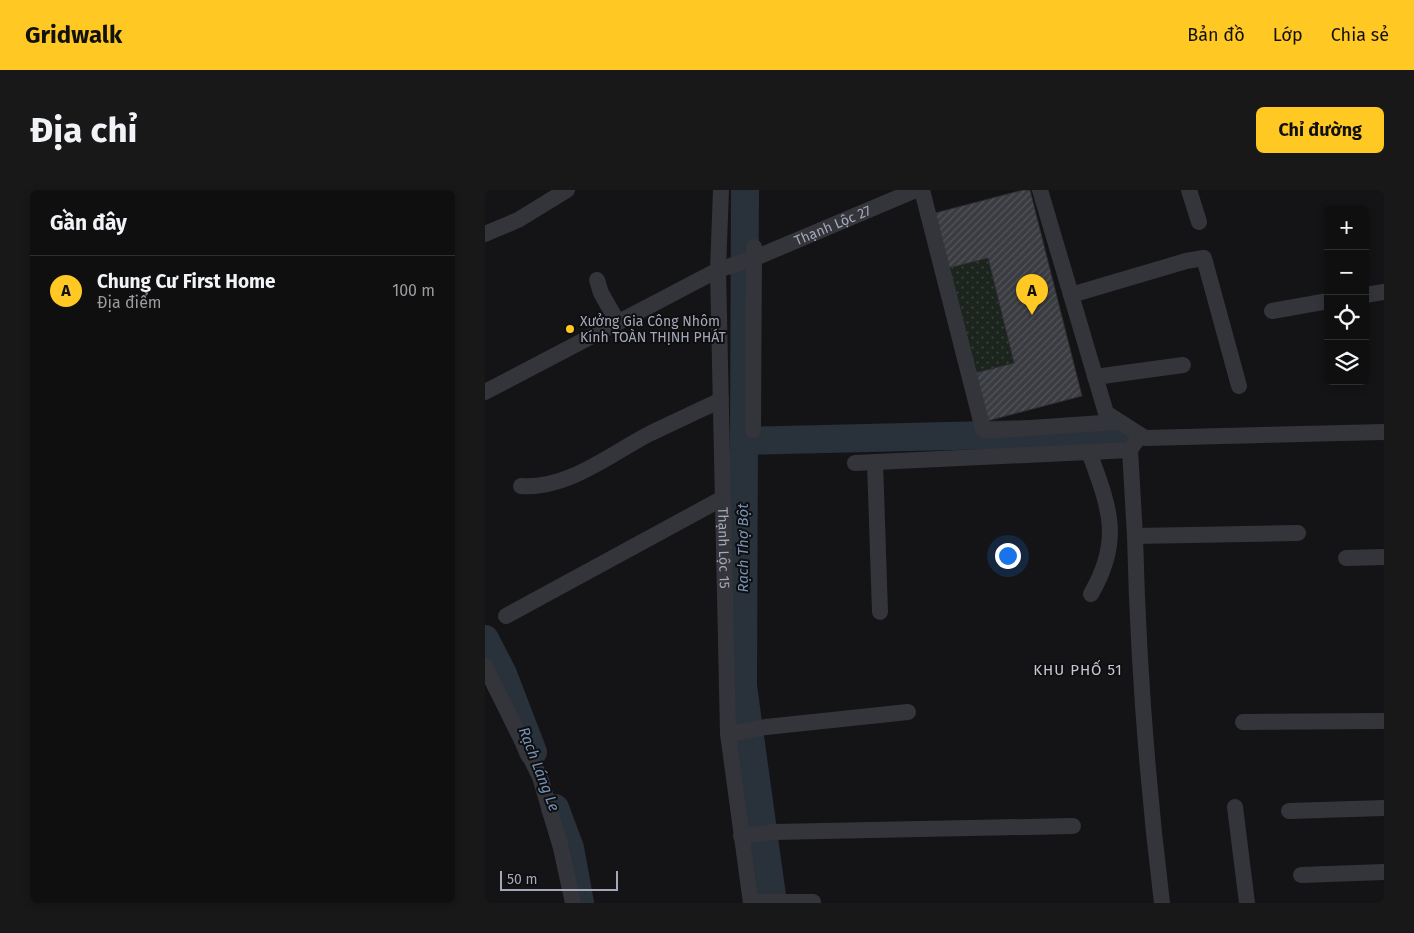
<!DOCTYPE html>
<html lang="vi">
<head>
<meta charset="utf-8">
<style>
  :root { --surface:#0f0f10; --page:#181819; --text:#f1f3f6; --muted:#9b9c9f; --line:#2f2f30; --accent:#ffc822 }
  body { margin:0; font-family:"Fira Sans",sans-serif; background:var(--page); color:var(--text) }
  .controls { position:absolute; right:15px; top:15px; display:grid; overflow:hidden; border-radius:8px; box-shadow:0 2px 8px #0003 }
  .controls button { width:45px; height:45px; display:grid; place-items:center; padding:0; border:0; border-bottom:1px solid var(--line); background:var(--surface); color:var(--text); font:25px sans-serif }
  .scale { position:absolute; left:15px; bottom:12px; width:118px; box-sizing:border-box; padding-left:5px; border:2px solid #a4a8b8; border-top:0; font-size:14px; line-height:18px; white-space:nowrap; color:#a4a8b8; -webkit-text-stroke:4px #0f0f11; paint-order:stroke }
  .you { position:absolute; left:522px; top:365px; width:18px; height:18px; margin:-12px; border:4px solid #fff; border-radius:50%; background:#1a73e8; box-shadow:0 0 0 8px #1a73e833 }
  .badge { display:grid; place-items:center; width:32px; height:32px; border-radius:50%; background:var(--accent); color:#111; font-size:16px; font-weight:700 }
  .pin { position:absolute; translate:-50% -41px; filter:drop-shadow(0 1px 2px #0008) }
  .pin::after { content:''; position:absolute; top:26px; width:18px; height:15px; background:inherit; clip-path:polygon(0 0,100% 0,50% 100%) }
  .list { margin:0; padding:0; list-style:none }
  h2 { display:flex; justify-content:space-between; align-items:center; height:65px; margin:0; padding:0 20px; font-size:21px }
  h2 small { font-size:16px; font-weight:400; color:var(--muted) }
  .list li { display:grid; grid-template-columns:32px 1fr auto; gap:15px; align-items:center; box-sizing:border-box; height:70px; padding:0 20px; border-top:1px solid var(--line) }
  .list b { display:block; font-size:19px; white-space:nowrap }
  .list p { margin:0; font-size:16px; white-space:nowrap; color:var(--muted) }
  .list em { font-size:16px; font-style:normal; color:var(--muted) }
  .icon { flex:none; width:28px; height:28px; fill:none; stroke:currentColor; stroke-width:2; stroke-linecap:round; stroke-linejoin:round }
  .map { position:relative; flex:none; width:899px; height:713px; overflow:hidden; border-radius:8px }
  header { display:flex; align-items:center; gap:30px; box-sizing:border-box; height:70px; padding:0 25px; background:var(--accent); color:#111 }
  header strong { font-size:24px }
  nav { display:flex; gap:28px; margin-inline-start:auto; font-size:18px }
  .intro { display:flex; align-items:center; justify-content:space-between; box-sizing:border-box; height:120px; padding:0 30px }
  h1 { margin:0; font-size:35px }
  .button { padding:12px 22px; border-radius:8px; background:var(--accent); color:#111; font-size:18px; font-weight:700 }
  main { display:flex; gap:30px; padding:0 30px }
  aside { flex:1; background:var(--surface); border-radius:8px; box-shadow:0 2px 8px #0003 }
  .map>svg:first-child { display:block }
  .green { fill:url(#green-dots) }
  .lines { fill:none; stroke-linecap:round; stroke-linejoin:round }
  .river { stroke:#29313b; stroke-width:28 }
  .building { fill:url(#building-hatch); stroke:#2e2d32 }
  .minor { stroke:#34353b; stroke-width:16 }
  .poi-dot { fill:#ffc822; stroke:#0f0f11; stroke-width:2 }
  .labels { text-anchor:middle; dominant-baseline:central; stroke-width:4; stroke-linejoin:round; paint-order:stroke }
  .street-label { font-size:14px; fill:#a4a8b8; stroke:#0f0f11 }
  .poi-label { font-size:14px; fill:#a4a8b8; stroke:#0f0f11; text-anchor:start }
  .water-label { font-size:15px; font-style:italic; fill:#7793b6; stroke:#0f0f11 }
  .neighbourhood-label { font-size:15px; letter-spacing:1px; fill:#c5c8d3; stroke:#0f0f11 }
</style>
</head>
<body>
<header>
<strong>Gridwalk</strong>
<nav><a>Bản đồ</a><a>Lớp</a><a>Chia sẻ</a></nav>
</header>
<div class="intro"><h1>Địa chỉ</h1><a class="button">Chỉ đường</a></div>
<main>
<aside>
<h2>Gần đây<small></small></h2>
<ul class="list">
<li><span class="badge">A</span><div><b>Chung Cư First Home</b><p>Địa điểm</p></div><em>100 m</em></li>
</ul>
</aside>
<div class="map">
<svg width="899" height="713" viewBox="0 0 899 713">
  <defs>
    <pattern id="green-dots" width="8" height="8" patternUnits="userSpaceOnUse" patternTransform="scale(1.25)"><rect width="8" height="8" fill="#1b241d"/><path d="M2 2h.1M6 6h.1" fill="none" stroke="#39413c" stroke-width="1.8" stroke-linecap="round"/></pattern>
    <pattern id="building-hatch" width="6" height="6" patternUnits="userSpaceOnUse" patternTransform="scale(1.25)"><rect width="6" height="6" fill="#3b3c41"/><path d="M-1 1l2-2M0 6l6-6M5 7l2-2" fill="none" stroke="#54555a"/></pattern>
  </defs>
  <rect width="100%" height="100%" fill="#141416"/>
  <polygon class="green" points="503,68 529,173 490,183 464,78"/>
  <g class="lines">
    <g class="river">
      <polyline points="260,0 258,496 288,713"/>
      <polyline points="259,251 631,242"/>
      <polyline points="0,449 18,484 48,562"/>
      <polyline points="70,618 85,658 95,713"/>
    </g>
  </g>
  <polygon class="building" points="538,0 545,0 597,206 502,231 490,183 529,173 503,68 464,78 450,23"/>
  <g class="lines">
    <g class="minor">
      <path id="s1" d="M236,0l-3,80 10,464 23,169"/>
      <polyline points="437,0 498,239 501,241 632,232"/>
      <polyline points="555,0 621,223 660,248 899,242"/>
      <polyline points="704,0 714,32"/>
      <polyline points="0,44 33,30 82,0"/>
      <polyline points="112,90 116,103 132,131"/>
      <polyline points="586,105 701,71 719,68 754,196"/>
      <polyline points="880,105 899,102"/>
      <polyline points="787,121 843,111"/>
      <polyline points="610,187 698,175"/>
      <path id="s2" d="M0,202l233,-122 37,-12 161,-68"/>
      <polyline points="268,240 269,57"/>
      <polyline points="651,251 645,260 650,346 813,343"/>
      <path d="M604,262c20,55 34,87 2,142"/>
      <polyline points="390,272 395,422"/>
      <polyline points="370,273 645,260"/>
      <path d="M36,296c48,3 89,-32 130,-53 23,-11 47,-22 70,-33"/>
      <path d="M650,346c3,123 12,245 27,367"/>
      <polyline points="861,368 899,367"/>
      <polyline points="21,426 238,308"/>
      <polyline points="0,476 55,587 76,658 88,713"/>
      <polyline points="758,532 899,531"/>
      <polyline points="243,544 281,537 423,522"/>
      <polyline points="750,617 762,713"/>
      <polyline points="804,621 899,618"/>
      <polyline points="256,646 289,642 588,636"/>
      <polyline points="816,685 899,682"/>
      <polyline points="266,712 328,712"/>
    </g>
  </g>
  <circle class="poi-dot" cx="85" cy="139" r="5"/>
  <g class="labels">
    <g class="street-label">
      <text stroke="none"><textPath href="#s2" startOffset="386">Thạnh Lộc 27</textPath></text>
      <text stroke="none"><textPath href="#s1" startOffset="358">Thạnh Lộc 15</textPath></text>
    </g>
    <g class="poi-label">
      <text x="95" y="131">Xưởng Gia Công Nhôm<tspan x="95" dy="16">Kính TOÀN THỊNH PHÁT</tspan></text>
    </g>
    <g class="water-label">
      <text transform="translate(258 358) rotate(-90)">Rạch Thợ Bột</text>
      <text transform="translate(54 579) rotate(69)">Rạch Láng Le</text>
    </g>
    <g class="neighbourhood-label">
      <text x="593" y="480">KHU PHỐ 51</text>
    </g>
  </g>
</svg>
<div class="controls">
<button>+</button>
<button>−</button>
<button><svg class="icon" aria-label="locate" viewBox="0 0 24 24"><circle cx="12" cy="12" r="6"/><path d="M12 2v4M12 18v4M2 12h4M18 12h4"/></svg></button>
<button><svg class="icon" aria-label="layers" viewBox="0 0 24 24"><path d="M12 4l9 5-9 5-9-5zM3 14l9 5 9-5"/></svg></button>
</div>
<div class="scale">50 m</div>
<div class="you"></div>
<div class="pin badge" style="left:547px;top:125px">A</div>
</div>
</main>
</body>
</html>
